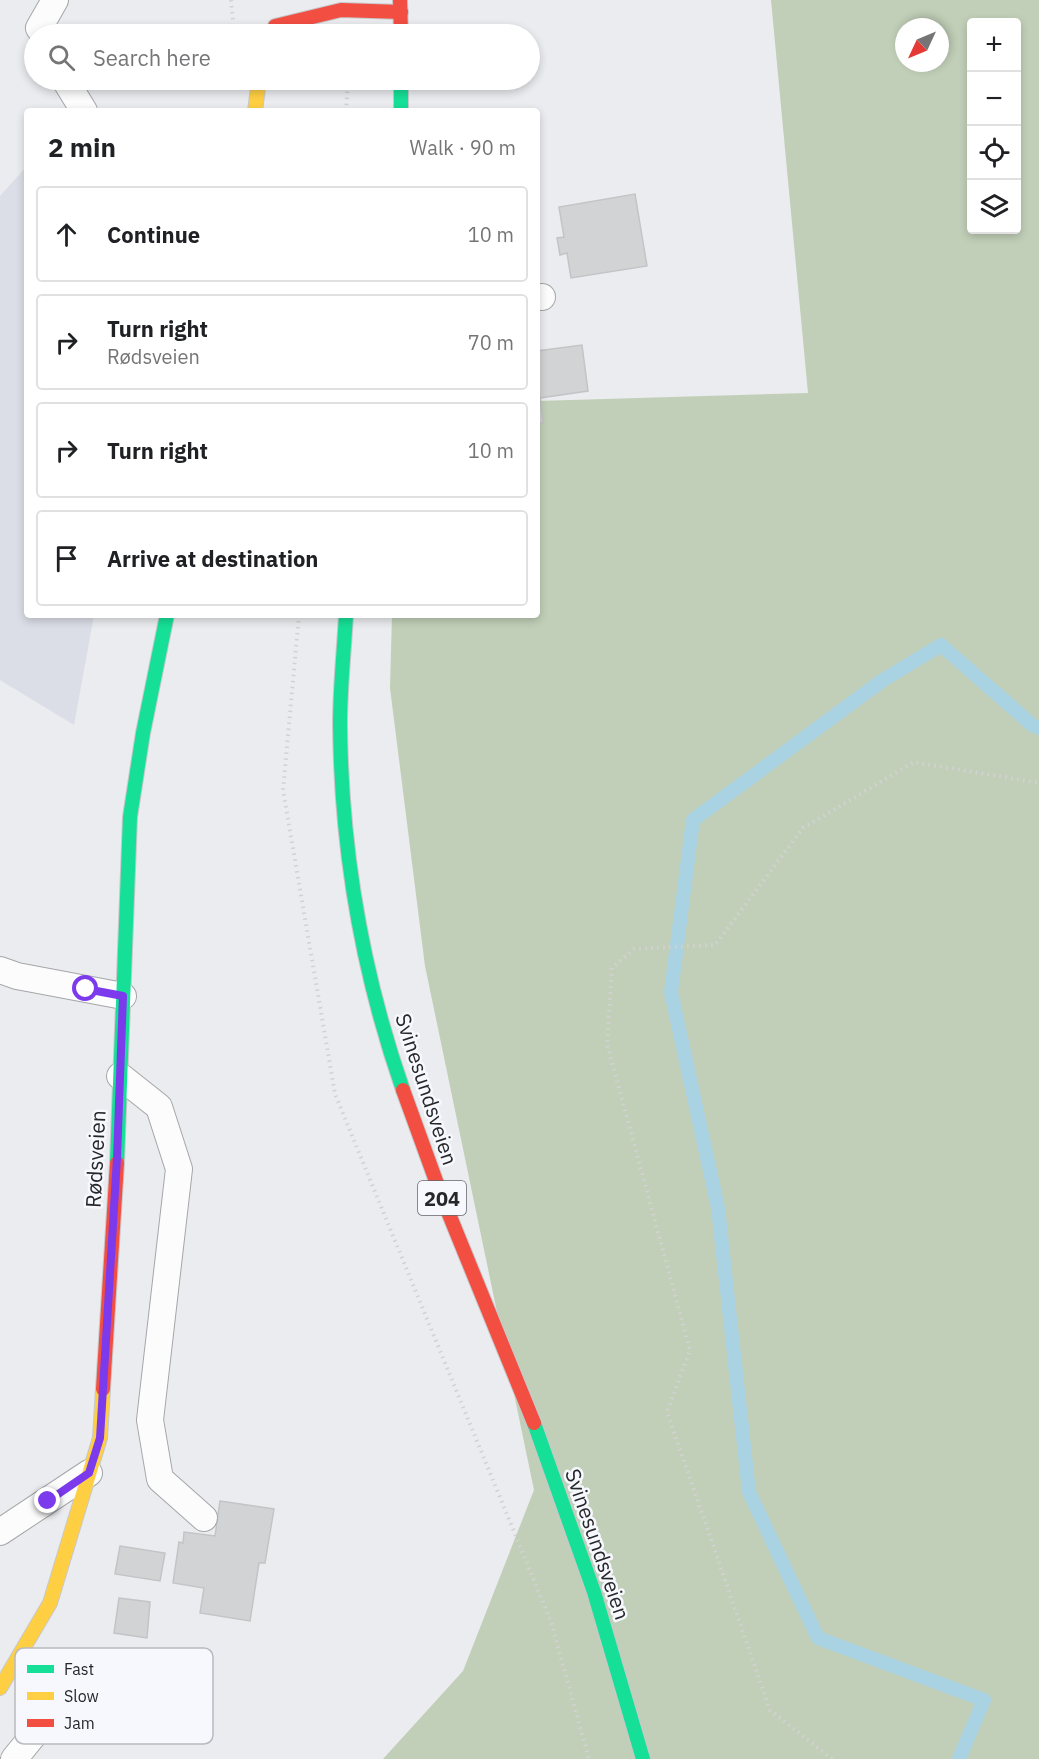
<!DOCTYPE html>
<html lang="en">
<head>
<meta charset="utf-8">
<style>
  :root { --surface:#fff; --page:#f6f6f6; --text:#202124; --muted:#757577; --line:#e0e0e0 }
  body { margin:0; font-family:"IBM Plex Sans",sans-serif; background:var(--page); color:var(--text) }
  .controls { position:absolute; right:18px; top:18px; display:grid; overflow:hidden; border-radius:6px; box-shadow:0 3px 9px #0003 }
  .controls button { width:54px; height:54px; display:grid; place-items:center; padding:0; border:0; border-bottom:2px solid var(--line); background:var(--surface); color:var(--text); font:30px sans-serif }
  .compass { position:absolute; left:895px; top:18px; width:54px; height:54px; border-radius:50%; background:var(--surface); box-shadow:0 3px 9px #0003; rotate:226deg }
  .stop { position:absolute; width:18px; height:18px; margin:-14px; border:4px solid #7c3aed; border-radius:50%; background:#fff }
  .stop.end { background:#7c3aed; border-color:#fff; box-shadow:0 2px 6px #0008 }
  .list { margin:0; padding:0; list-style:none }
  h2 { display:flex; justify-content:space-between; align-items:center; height:78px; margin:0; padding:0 24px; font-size:26px }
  h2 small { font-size:20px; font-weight:400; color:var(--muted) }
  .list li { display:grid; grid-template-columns:39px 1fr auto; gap:18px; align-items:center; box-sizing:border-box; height:96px; margin:0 12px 12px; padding:0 12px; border:2px solid var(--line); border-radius:6px }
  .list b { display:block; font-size:22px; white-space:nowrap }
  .list p { margin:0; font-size:20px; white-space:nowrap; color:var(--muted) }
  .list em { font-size:20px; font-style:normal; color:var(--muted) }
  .icon { flex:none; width:33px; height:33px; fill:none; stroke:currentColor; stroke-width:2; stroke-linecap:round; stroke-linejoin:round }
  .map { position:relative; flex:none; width:1039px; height:1759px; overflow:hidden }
  .search { position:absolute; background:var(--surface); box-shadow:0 3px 9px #0003; left:24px; top:24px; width:516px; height:66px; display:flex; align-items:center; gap:15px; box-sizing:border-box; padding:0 21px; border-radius:33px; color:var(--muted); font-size:22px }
  .panel { position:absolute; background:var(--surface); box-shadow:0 3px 9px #0003; left:24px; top:108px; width:516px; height:510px; border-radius:6px }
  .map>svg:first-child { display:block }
  .built { fill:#dbdee7 }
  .forest { fill:#c1cfb8; fill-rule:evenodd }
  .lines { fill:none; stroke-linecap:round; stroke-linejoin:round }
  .stream { stroke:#a9d2e3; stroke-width:14 }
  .building { fill:#d2d3d5; stroke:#c3c4c6; stroke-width:1.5 }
  .lane-casing { stroke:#a5a6a8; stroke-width:28 }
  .fast-casing { stroke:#c8c8ca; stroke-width:16 }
  .slow-casing { stroke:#c8c8ca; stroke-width:16 }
  .jam-casing { stroke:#c8c8ca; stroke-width:16 }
  .path { stroke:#d2d2d3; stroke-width:4; stroke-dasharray:1.5 4.5; stroke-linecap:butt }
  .lane { stroke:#fcfcfd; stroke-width:26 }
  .fast { stroke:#16e098; stroke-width:14 }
  .slow { stroke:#ffcf43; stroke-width:14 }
  .jam { stroke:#f24e42; stroke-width:14 }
  .route { stroke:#7c3aed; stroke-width:8 }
  .labels { text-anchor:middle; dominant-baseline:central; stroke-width:5; stroke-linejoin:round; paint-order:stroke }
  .shield { fill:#f6f8fe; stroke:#646669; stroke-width:1.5 }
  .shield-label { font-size:20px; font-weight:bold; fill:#262729 }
  .street-label { font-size:21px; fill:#262729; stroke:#f6f8fe }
  .key { fill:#f6f8fe; stroke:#b8b9be; stroke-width:1.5 }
  .key-label { font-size:16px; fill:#262729 }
</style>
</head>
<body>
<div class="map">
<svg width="1039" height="1759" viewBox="0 0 1039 1759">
  <rect width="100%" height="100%" fill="#ebecef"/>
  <polygon class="built" points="27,166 27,615 94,615 74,725 0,680 0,196"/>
  <path class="forest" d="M771,0h268v1759h-656l80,-88 71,-181 -109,-524 -35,-278 2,-73h145v-214l271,-8zM972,22h44v208h-44zM904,27h36v36h-36z"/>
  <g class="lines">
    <polyline class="stream" points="959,1759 984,1700 818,1638 749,1492 718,1208 671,992 693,820 883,680 941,645 1032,725 1039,728"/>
  </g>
  <g class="building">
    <polygon points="635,194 647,266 571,278 567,253 560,255 557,238 564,237 559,207"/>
    <polygon points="582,345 588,391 540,398 543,423 537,423 537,351"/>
    <polygon points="220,1501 274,1509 265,1563 259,1563 250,1621 200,1613 204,1588 173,1583 179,1542 183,1543 184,1532 215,1536"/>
    <polygon points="120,1546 165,1553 160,1581 115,1574"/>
    <polygon points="119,1598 150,1602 147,1638 114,1633"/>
  </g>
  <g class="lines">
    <defs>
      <g id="lane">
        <polyline points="43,34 39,28 55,0"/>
        <polyline points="65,80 84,111"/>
        <polyline points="537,297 542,297"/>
        <polyline points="0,970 17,976 123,996"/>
        <polyline points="120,1076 159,1107 179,1169 150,1420 160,1479 204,1518"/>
        <polyline points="0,1532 89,1473"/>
        <polyline points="14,1759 59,1704"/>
      </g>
      <g id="fast">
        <polyline points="401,80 401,111"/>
        <path d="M346,615c-2,36 -6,73 -6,109 1,124 22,248 63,366"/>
        <polyline points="117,1163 130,817 143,733 167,615"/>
        <polyline points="534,1423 594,1592 643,1759"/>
      </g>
      <g id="slow">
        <polyline points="255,111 259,80"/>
        <polyline points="0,1688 50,1603 100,1438 103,1389"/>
      </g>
      <g id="jam">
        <polyline points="400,0 401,34"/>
        <polyline points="275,26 341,10 401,12"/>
        <polyline points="403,1090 440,1192 534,1423"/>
        <polyline points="103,1389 117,1163"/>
      </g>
    </defs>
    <use href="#lane" class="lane-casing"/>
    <use href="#fast" class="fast-casing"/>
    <use href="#slow" class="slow-casing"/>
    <use href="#jam" class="jam-casing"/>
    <g class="path">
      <polyline points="231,0 233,20"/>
      <polyline points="346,111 348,80"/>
      <polyline points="299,615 283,790 335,1094 551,1622 589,1759"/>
      <polyline points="832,1759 770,1710 667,1412 690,1350 607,1044 612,968 634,949 715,945 803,828 914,762 1039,783"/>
    </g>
    <use href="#lane" class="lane"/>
    <use href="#fast" class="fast"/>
    <use href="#slow" class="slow"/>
    <use href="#jam" class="jam"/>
  </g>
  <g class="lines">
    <polyline class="route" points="48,1501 89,1473 100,1438 117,1158 123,996 86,989"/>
  </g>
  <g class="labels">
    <rect class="shield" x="418" y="1181" width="48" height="34" rx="4.5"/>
    <g class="shield-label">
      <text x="442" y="1198">204</text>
    </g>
    <g class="street-label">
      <text transform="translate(427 1089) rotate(72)">Svinesundsveien</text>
      <text transform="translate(95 1159) rotate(-87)">Rødsveien</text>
      <text transform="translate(598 1544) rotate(71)">Svinesundsveien</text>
    </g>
  </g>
  <rect x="15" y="1648" width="198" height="96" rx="9" class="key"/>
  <rect x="27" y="1665" width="27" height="8" fill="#16e098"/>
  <rect x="27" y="1692" width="27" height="8" fill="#ffcf43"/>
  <rect x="27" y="1719" width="27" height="8" fill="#f24e42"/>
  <g class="key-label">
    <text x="64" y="1675">Fast</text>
    <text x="64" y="1702">Slow</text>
    <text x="64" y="1729">Jam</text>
  </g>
</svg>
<div class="controls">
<button>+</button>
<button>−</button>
<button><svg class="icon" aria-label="locate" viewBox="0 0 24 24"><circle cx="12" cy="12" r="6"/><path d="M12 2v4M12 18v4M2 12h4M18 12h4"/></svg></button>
<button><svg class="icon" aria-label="layers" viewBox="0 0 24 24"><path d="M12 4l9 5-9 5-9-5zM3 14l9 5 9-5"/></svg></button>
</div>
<svg class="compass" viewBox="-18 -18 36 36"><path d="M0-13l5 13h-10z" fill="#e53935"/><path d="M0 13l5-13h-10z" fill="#757577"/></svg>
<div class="stop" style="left:86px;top:989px"></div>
<div class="stop end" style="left:48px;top:1501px"></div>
<div class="search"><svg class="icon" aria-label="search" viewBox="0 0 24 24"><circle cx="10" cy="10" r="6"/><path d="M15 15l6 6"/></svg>Search here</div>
<section class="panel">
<h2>2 min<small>Walk · 90 m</small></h2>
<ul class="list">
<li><svg class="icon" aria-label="ahead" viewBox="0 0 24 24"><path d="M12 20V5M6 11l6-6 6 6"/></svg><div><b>Continue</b></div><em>10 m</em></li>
<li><svg class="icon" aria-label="right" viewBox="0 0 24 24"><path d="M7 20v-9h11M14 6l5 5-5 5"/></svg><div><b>Turn right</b><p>Rødsveien</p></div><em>70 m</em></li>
<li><svg class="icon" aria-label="right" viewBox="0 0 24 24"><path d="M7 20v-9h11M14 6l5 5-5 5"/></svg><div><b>Turn right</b></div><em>10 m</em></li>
<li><svg class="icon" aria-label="arrive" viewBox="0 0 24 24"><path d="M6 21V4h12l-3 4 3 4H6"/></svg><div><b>Arrive at destination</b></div></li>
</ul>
</section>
</div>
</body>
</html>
